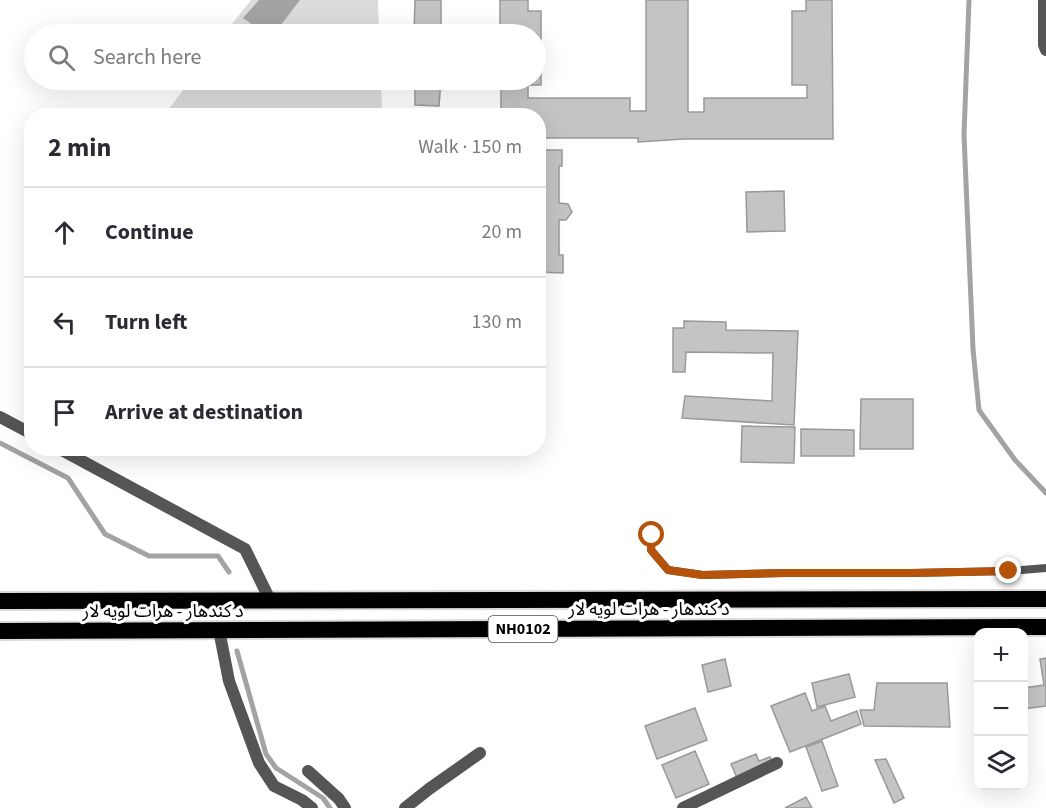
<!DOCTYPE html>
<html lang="en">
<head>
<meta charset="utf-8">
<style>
  :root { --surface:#fff; --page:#f7f7f7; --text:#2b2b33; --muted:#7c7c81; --line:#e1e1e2 }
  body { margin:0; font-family:"Source Sans 3","Noto Sans Arabic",sans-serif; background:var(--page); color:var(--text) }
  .controls { position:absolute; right:18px; bottom:18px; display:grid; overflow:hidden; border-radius:12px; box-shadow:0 6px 24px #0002 }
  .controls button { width:54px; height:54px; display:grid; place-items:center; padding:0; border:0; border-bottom:2px solid var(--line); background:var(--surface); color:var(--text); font:30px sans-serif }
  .stop { position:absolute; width:18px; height:18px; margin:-14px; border:4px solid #b45309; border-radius:50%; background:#fff }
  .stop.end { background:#b45309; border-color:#fff; box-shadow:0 2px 6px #0008 }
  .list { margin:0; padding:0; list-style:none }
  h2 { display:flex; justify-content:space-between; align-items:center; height:78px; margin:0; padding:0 24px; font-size:26px }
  h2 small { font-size:20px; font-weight:400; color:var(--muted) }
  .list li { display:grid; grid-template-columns:39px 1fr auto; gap:18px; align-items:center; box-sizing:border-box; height:90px; padding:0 24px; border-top:2px solid var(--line) }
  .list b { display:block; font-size:22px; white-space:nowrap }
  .list em { font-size:20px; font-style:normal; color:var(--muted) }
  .icon { flex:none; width:33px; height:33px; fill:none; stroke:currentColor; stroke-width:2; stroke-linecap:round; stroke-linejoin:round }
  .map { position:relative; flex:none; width:1046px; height:808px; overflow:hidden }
  .search { position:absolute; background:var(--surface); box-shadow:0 6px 24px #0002; left:24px; top:24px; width:522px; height:66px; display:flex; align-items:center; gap:15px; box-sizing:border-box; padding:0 21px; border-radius:33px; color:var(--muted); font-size:22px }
  .panel { position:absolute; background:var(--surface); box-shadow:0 6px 24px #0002; left:24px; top:108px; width:522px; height:348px; border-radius:24px }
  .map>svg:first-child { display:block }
  .green { fill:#dcdcdc }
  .water { fill:#a3a3a3 }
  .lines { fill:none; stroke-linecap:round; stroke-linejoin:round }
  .stream { stroke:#a3a3a3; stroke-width:5 }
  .building { fill:#c4c4c4; stroke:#999; stroke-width:1.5 }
  .trunk-casing { stroke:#dbdbdb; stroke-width:20 }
  .service { stroke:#555; stroke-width:8 }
  .minor { stroke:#555; stroke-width:12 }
  .tertiary { stroke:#555; stroke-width:12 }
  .trunk { stroke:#000; stroke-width:16 }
  .route { stroke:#b45309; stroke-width:8 }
  .labels { text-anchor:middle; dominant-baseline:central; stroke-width:6; stroke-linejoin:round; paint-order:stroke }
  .shield { fill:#fff; stroke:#4c4c4c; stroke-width:1.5 }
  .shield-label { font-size:16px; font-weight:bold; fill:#000 }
  .street-label { font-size:18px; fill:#000; stroke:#fff }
</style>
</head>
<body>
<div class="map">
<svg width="1046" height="808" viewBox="0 0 1046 808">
  <rect width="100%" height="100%" fill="#fff"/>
  <g class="green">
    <polygon points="251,0 378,0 379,34 224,34"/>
    <polygon points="191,80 381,80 382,115 164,115"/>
  </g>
  <polygon class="water" points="259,0 300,0 274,34 265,34 243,18"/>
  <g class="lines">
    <g class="stream">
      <polyline points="969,0 964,135 973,349 979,410 1015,460 1046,493"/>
      <polyline points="0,443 68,478 105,534 149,556 218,556 229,572"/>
      <polyline points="237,651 266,754 276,768 323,798 330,808"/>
    </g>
  </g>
  <g class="building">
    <polygon points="415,0 441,0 441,34 414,34"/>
    <polygon points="500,0 528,0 528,11 541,11 541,85 528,85 528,98 630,98 630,111 646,111 646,0 688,0 688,112 704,112 704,98 807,98 807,85 792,85 792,11 806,11 806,0 832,0 833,139 684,139 638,142 638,138 538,138 538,116 501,116 501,80 536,80 536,34 500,34"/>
    <polygon points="415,80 441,80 439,106 415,105"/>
    <polygon points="409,113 436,114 436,116 409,116"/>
    <polygon points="538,150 562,150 562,166 559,166 559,203 568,204 572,212 566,220 559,220 559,255 563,255 563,273 538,272"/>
    <polygon points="784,191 785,231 747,232 746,192"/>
    <polygon points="684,321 726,322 726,330 798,331 794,425 682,418 685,396 772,401 773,353 686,352 685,372 673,372 673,328 684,328"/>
    <polygon points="861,399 913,399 913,449 860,449"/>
    <polygon points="742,426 795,427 794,463 741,462"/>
    <polygon points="801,429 854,430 854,456 801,456"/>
    <rect x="337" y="448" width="57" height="4"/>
    <polygon points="1046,658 1046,706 1024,709 1024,688 1044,685 1040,659"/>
    <polygon points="725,659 731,686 708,692 702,665"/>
    <polygon points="849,674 855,697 817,707 812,683"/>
    <polygon points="877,683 947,683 950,727 864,726 860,710 874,710"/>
    <polygon points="805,693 812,711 825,706 831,721 857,711 861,724 790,752 771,706"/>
    <polygon points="695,708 707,740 657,759 645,726"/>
    <polygon points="822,741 838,786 822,791 806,747"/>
    <polygon points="695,751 709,784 676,798 662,765"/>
    <polygon points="756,754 759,761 770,757 773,763 737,778 731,764"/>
    <polygon points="886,759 904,798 894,803 875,760"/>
    <polygon points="806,797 812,808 785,808"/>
  </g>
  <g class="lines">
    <defs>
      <g id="trunk">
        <polyline points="0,601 1046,599"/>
        <polyline points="0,631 1046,627"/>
      </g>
    </defs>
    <use href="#trunk" class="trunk-casing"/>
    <polyline class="service" points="652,535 651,550 668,570 703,575 785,573 911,573 1009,571 1046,568"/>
    <g class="minor">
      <polyline points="1044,0 1044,45 1046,50"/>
      <polyline points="219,630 229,681 259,763 274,786 302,800 312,808"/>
      <polyline points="308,771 339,799 345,808"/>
      <polyline points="405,808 429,789 480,753"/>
      <polyline points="683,808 777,763"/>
    </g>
    <g class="tertiary">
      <polyline points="0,417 32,434"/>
      <polyline points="58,448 245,549 270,600"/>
    </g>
    <use href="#trunk" class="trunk"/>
  </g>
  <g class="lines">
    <polyline class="route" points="652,535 651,550 668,570 702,575 785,573 911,573 1009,571"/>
  </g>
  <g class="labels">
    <rect class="shield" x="488.5" y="616" width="69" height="26" rx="4.5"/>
    <g class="shield-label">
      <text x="523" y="629">NH0102</text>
    </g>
    <g class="street-label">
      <text x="649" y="609">د کندهار - هرات لويه لار</text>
      <text x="163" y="611">د کندهار - هرات لويه لار</text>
    </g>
  </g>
</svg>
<div class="controls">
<button>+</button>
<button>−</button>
<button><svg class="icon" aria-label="layers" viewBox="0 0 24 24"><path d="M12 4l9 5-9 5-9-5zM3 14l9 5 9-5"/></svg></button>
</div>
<div class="stop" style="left:652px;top:535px"></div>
<div class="stop end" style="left:1009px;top:571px"></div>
<div class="search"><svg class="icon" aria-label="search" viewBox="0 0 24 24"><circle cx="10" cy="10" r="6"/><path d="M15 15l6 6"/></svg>Search here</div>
<section class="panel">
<h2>2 min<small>Walk · 150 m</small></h2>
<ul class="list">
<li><svg class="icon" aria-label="ahead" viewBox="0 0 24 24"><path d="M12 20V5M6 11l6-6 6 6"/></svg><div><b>Continue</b></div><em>20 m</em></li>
<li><svg class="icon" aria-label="left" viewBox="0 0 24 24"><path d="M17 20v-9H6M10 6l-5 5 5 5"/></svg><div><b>Turn left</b></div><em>130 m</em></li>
<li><svg class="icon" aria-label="arrive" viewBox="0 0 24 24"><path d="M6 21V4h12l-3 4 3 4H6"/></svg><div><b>Arrive at destination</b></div></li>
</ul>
</section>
</div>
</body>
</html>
